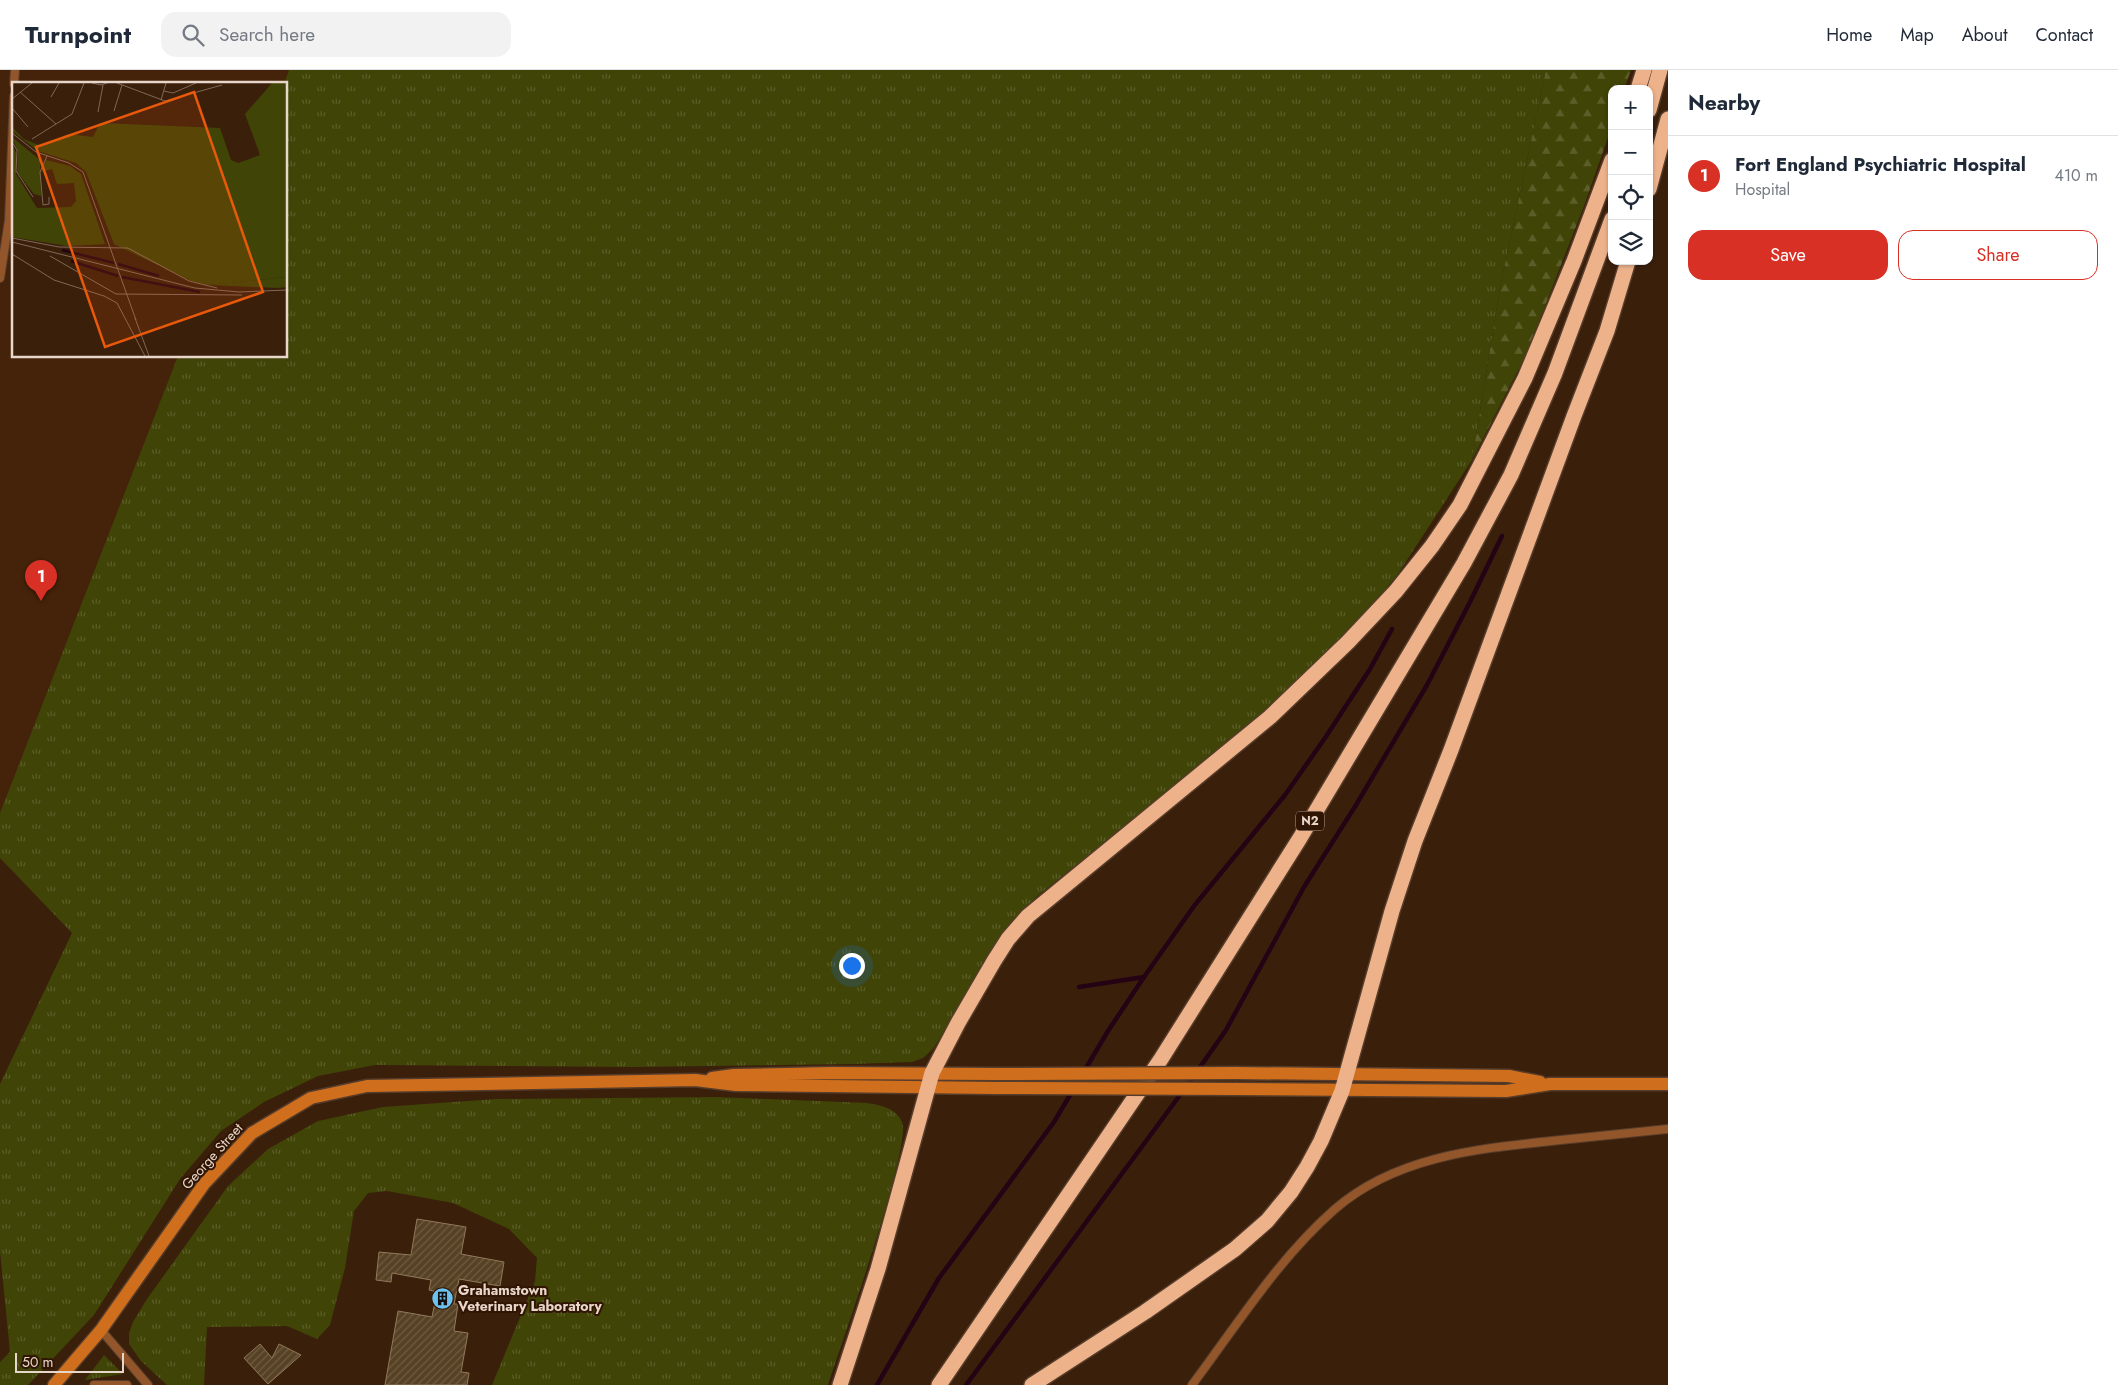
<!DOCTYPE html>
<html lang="en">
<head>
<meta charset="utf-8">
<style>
  :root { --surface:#fff; --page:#f2f2f3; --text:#1f2937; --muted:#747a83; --line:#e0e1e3; --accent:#d93025 }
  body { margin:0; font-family:Jost,sans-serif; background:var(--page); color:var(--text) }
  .controls { position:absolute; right:15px; top:15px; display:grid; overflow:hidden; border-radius:10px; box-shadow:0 1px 4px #0004 }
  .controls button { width:45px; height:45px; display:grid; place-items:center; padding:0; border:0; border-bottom:1px solid var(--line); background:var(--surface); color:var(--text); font:25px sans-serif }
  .scale { position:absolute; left:15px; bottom:12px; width:109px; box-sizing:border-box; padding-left:5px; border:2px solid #e8d6ca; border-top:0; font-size:14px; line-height:18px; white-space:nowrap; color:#e8d6ca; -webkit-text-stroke:4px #301503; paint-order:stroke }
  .you { position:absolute; left:851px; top:895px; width:18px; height:18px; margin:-12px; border:4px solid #fff; border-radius:50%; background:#1a73e8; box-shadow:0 0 0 8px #1a73e833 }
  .badge { display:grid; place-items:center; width:32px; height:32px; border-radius:50%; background:var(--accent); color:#fff; font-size:16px; font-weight:700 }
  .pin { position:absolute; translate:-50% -41px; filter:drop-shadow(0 1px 2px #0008) }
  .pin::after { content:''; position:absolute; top:26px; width:18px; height:15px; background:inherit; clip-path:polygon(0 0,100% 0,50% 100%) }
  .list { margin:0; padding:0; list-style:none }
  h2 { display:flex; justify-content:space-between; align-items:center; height:65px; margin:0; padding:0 20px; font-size:21px }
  h2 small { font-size:16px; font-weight:400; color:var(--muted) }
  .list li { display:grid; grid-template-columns:32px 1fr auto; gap:15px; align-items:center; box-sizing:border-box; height:80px; padding:0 20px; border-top:1px solid var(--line) }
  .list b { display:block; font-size:19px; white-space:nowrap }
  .list p { margin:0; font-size:16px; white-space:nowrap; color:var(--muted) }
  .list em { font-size:16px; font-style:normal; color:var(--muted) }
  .actions { display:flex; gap:10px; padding:15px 20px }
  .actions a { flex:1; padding:11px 0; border:1px solid var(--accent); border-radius:15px; text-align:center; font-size:18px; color:var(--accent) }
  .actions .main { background:var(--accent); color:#fff }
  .icon { flex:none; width:28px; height:28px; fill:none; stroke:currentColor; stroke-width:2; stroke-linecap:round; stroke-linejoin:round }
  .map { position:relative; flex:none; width:1668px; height:1315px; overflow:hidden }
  header { display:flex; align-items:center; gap:30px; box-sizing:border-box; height:70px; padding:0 25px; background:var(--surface); border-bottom:1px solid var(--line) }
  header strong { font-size:24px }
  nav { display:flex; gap:28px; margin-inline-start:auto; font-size:18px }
  .search { width:350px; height:45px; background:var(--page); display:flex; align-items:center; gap:12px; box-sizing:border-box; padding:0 18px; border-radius:15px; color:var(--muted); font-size:19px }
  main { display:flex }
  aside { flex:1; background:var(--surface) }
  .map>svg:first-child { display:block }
  .built { fill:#45230a }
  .grass { fill:url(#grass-tufts) }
  .forest { fill:url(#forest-firs) }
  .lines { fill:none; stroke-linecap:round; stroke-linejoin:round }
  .stream { stroke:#250314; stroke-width:4.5 }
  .building { fill:url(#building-hatch); stroke:#91795b }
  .lane-casing { stroke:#563c2a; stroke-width:10 }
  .secondary-casing { stroke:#563c2a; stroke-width:15 }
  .highway-casing { stroke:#563c2a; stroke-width:18 }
  .lane { stroke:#92562a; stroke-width:8 }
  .secondary { stroke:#cf6e1c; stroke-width:12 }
  .highway { stroke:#eeb28b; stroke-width:15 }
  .secondary-bridge-casing { stroke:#563c2a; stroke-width:15; stroke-linecap:butt }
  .secondary-bridge { stroke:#cf6e1c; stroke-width:12 }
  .labels { text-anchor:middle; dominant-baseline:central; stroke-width:4; stroke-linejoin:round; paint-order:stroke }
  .shield { fill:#301503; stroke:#b19c8e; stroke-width:1 }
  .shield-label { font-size:12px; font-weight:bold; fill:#e8d6ca }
  .street-label { font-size:14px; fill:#e8d6ca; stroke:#301503 }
  .poi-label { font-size:14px; font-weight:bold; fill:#e8d6ca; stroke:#301503; text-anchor:start }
  .inset-river { fill:none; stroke:#250314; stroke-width:2.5 }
  .inset-road { fill:none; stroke:#806857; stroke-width:1 }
  .view { fill:#e8590c; fill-opacity:0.15; stroke:#e8590c; stroke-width:2.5 }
  .inset-edge { fill:none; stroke:#e8d6ca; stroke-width:2.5 }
</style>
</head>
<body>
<header>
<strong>Turnpoint</strong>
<div class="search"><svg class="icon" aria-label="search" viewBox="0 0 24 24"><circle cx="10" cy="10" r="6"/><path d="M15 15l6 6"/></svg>Search here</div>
<nav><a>Home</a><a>Map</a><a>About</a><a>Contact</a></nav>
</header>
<main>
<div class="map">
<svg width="1668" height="1315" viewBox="0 0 1668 1315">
  <defs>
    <pattern id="grass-tufts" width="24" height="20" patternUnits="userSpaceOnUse" patternTransform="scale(1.25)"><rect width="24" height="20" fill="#404406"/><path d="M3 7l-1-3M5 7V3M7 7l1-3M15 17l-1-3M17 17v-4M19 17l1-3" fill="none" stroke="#5c5e29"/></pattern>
    <pattern id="forest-firs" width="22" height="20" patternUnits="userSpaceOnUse" patternTransform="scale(1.25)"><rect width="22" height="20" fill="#404406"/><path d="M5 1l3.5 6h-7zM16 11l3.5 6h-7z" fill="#5c5e29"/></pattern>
    <pattern id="building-hatch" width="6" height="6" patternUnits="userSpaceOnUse" patternTransform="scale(1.25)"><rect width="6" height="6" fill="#564124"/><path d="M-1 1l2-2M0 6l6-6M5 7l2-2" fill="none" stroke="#6e5c42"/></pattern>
  </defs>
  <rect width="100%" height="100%" fill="#3a1f0b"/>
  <polygon class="built" points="0,0 289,0 284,14 14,14 14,286 178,286 0,743"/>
  <g class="grass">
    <polygon points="289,0 1546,0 1500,218 1472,390 1398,504 1337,578 1253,655 1036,827 1001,867 954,946 933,979 923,988 912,992 852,994 633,997 375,995 318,1006 264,1032 221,1061 180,1109 94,1245 28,1315 0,1315 0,1292 10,1282 0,1181 0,1014 72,863 0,788 0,743 178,286 286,286 286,14 284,14"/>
    <path d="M716,1027l151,6c13,2 29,5 35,19 10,25 -62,225 -74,263h-336l43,-104 2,-23 -28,-29 -56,-26 -66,-12 -19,2 -14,18 -9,57 -15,57 -13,14 -30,-13 -80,1 -3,58h-37l-26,-24 -12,-17v-11l4,-11 14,-23 81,-113 40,-37 50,-28 65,-14 113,-8z"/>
    <polygon points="104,1285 123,1304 85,1310"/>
  </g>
  <polygon class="forest" points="1546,0 1631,0 1624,19 1612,19 1612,56 1584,136 1526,285 1472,390 1500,218"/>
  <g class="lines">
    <g class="stream">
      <polyline points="1079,917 1144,907"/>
      <polyline points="1198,1000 1226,960 1304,817 1356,735 1427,615 1470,532 1502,466"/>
      <polyline points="877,1315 939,1208 1054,1052 1108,961 1144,907 1194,836 1285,725 1325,668 1370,599 1392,559"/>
      <polyline points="966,1315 1194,1006"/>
    </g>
  </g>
  <g class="building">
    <polygon points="417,1149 466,1157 461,1184 504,1192 500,1216 459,1209 454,1234 458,1234 454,1261 468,1263 461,1302 469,1303 467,1315 385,1315 398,1241 432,1247 437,1222 429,1220 431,1210 392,1203 391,1212 376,1210 379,1182 411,1185"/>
    <polygon points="260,1274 272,1288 279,1274 301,1285 268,1314 244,1288"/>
  </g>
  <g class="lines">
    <defs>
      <g id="lane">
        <polyline points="14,14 15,0"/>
        <polyline points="0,208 9,150 14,26"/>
        <polyline points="101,1260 148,1315"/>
        <polyline points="94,1315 127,1315"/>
        <path d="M1192,1315c45,-60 86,-126 143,-176 60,-52 140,-60 216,-68 39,-4 78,-8 117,-12"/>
      </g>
      <g id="secondary">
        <polyline points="1236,1003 1509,1006 1540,1012"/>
        <polyline points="712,1008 734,1005 832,1003 995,1004"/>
        <polyline points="1236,1019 1506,1021 1550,1014 1668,1014"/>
        <polyline points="54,1315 101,1260 204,1114 252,1063 311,1028 367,1016 695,1010 736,1015 995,1018"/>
      </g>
      <g id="highway">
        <polyline points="1638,19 1644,0"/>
        <polyline points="1649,40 1660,0"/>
        <polyline points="1649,119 1668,49"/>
        <polyline points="840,1315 878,1199 932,1003 958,953 994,891 1008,869 1028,846 1270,647 1348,572 1396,521 1432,476 1460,435 1525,308 1574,191 1612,90"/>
        <polyline points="939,1315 1161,989 1300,768 1464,493 1511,405 1555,303 1612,149"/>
        <polyline points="1032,1315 1145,1242 1235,1179 1267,1151 1291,1122 1307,1097 1321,1071 1342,1021 1392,841 1415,771 1451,680 1574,346 1607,261 1628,191"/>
      </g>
    </defs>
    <use href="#lane" class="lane-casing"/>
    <use href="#secondary" class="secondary-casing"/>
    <use href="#highway" class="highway-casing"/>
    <use href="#lane" class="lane"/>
    <use href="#secondary" class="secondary"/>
    <use href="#highway" class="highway"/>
    <defs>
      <g id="secondary-bridge">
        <polyline points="995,1004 1236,1003"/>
        <polyline points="995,1018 1236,1019"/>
      </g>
    </defs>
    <use href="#secondary-bridge" class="secondary-bridge-casing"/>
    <use href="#secondary-bridge" class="secondary-bridge"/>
  </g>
  <defs>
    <symbol id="building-disc" viewBox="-11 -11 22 22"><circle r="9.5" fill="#6cc3f2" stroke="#301503"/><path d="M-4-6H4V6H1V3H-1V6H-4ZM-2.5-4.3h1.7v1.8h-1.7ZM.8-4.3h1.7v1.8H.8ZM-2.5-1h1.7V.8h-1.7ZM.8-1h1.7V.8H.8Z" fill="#111"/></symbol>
  </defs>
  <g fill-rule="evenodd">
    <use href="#building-disc" x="430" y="1216" width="25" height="25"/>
  </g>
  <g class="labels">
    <rect class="shield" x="1296" y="741.5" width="28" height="19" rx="4"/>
    <g class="shield-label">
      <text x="1310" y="751">N2</text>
    </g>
    <g class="street-label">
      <text transform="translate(212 1086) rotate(-48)">George Street</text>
    </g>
    <g class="poi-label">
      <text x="458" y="1220">Grahamstown<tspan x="458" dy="16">Veterinary Laboratory</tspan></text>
    </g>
  </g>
  <g transform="translate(12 12)">
    <rect width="275" height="275" fill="#3a1f0b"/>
    <path d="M260,1h15v194l-79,8 -17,-4 -77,-37 -28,-72 -10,-9 -38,-12 -26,-20v-4l12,12 17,7 27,-12 25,3 7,-14 120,5 11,32 7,3 22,-8 -15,-41zM0,55l28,23 1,36 -7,-2 -17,-22 1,-20zM0,62l4,9v21l21,34 34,-1 5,-6 -2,-18 -17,1 -5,-15 -11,3 5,-12 24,6 11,8 24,70 -38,2 -55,-9z" fill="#404406"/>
    <path d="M275,195v10l-9,1 -70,-3z" fill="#404406"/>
    <path class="inset-river" d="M50,168l52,13M59,179l47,15M106,182l41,12M110,195l78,15"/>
    <path class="inset-road" d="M80,1l9,2 6,-2M105,1l48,18 57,-16M152,9l9,2 23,-10M8,10l36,32M39,15l8,-14M0,17l20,-16M149,18l5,-17M0,26l16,19M102,29l8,-26M86,30l5,-27M0,51l24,19 33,11 14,9 53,148M20,57l40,-25 12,-31M0,60l5,8 -1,21 17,26M35,74l-7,16 3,33 6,-1v-7M0,156l47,9 69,1 61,33 28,7M0,160l183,46 44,4 48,-2M0,172l42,26 50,16 13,7 28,53M38,174l66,38 126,1M123,236l14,38"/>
    <path class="view" d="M182,10l69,200 -158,55 -69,-200z"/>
    <rect width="275" height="275" class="inset-edge"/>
  </g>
</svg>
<div class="controls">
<button>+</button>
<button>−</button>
<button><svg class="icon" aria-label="locate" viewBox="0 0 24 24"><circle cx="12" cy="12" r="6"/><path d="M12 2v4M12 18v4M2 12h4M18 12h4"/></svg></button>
<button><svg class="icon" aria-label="layers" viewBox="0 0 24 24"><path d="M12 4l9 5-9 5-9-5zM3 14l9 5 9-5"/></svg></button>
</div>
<div class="scale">50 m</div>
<div class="you"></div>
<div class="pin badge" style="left:41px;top:531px">1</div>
</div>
<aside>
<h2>Nearby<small></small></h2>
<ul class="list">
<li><span class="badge">1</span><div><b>Fort England Psychiatric Hospital</b><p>Hospital</p></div><em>410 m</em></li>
</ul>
<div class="actions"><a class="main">Save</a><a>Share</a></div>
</aside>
</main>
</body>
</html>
